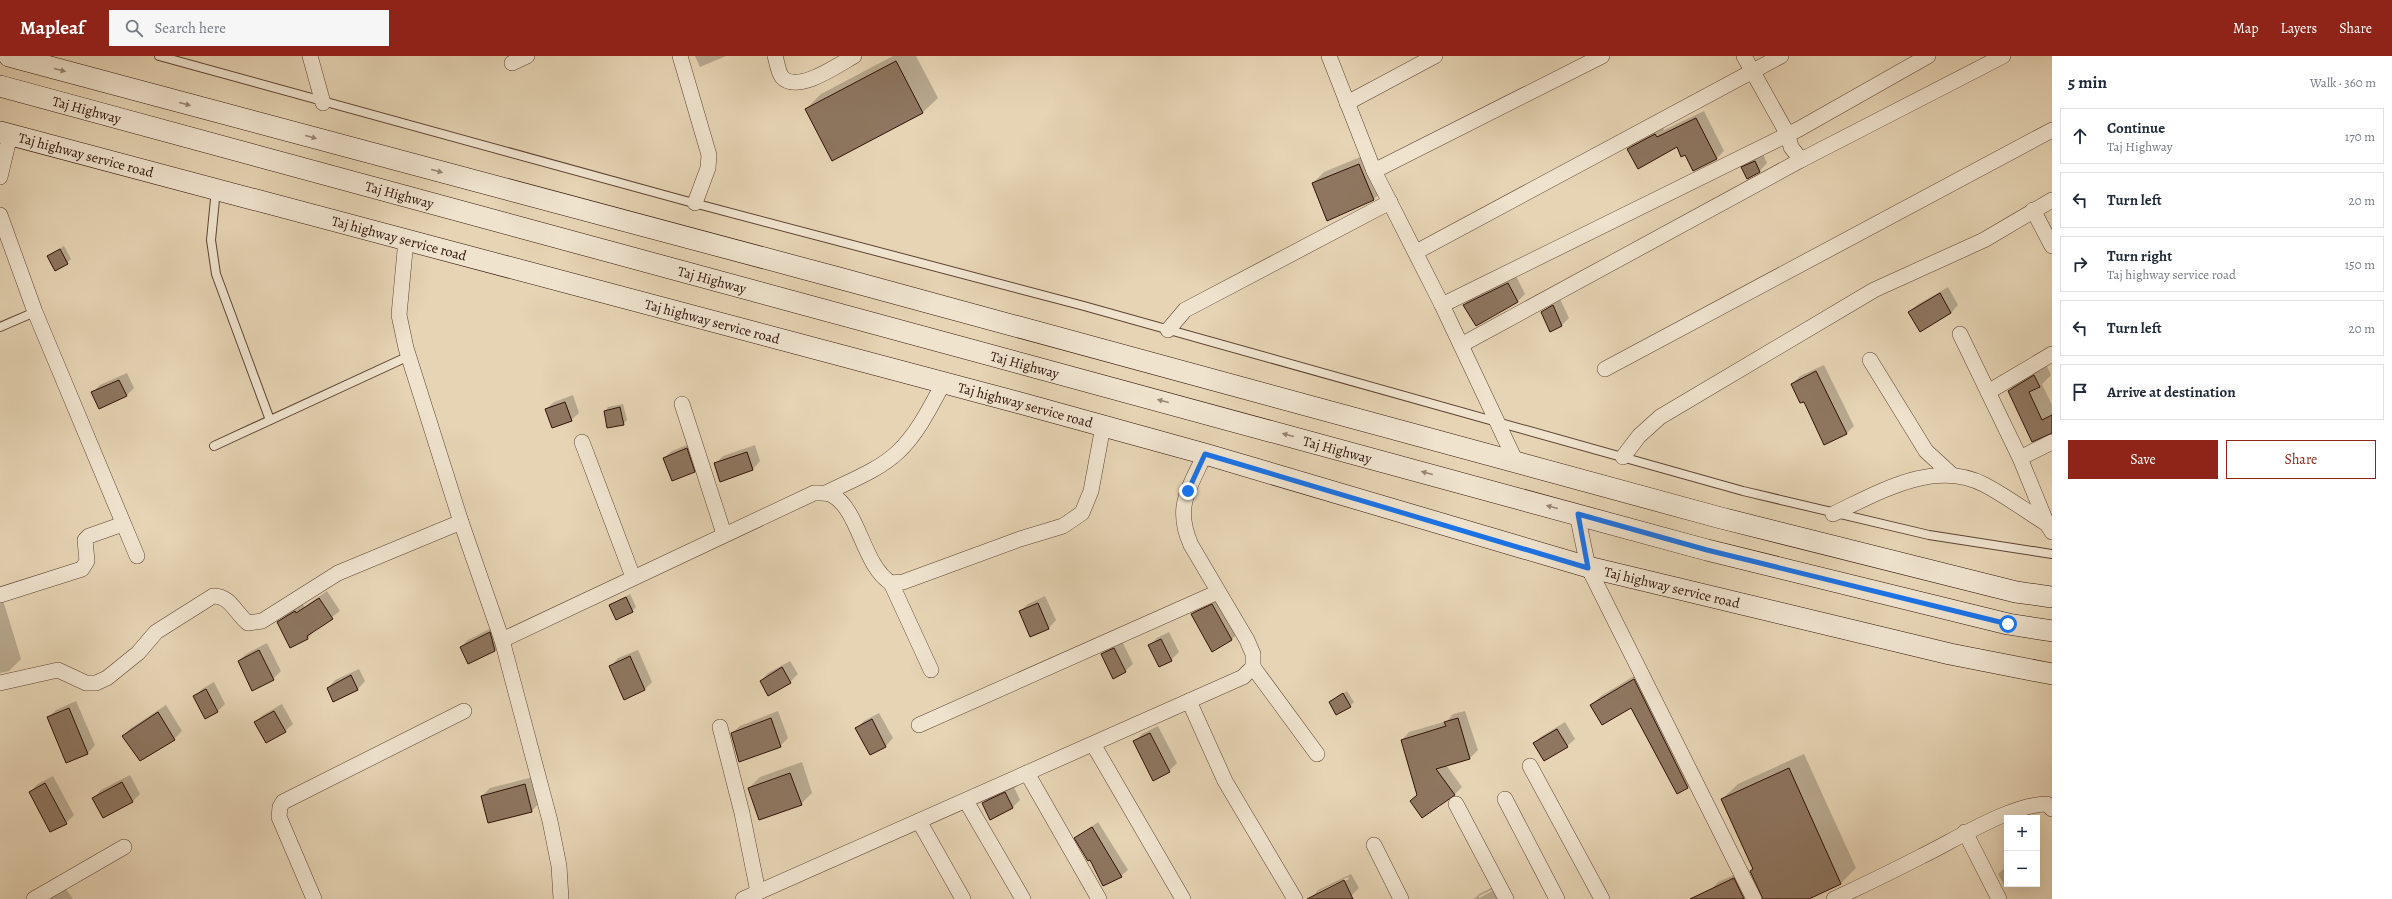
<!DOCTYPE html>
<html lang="en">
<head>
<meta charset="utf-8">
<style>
  :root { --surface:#fff; --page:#f6f6f7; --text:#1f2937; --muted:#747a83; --line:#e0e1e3; --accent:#8f2418 }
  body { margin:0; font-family:Alegreya,serif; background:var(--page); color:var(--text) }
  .controls { position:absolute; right:12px; bottom:12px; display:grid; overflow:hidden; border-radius:0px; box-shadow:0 4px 16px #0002 }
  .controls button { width:36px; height:36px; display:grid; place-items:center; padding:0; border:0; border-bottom:1px solid var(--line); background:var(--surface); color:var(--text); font:20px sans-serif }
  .stop { position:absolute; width:12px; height:12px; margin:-9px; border:3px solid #1a73e8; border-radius:50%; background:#fff }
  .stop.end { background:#1a73e8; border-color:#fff; box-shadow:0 1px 4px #0008 }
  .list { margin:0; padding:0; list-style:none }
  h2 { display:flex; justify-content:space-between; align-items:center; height:52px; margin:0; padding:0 16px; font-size:17px }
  h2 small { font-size:13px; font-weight:400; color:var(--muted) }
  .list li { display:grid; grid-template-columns:26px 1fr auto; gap:12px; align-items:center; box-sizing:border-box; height:56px; margin:0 8px 8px; padding:0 8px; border:1px solid var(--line); border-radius:0px }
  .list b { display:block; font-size:15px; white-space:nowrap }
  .list p { margin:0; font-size:13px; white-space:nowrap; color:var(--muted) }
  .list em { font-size:13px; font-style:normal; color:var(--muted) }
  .actions { display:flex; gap:8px; padding:12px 16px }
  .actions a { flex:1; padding:9px 0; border:1px solid var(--accent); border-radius:0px; text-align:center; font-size:14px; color:var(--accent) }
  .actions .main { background:var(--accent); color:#fff }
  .icon { flex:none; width:22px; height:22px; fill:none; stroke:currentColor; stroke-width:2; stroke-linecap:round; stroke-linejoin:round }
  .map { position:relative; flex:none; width:2052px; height:843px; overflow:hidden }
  header { display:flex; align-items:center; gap:24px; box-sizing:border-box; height:56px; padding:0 20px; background:var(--accent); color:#fff }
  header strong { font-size:19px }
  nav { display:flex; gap:22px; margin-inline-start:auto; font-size:14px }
  .search { width:280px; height:36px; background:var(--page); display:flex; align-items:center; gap:10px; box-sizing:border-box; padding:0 14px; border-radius:0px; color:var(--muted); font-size:15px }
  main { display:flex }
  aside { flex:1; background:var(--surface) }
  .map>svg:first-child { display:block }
  .shadow { fill:#0003; fill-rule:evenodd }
  .building { fill:#8e7660; stroke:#2f1106 }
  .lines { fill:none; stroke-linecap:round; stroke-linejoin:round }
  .lane-casing { stroke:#5d4232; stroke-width:10 }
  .street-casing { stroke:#5d4232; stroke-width:16 }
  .secondary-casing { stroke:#2f1106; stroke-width:22 }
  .lane { stroke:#efe3ce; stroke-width:8 }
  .street { stroke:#efe3ce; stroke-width:15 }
  .secondary { stroke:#efe3ce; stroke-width:21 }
  .oneway { fill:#998474 }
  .route { stroke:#1a73e8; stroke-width:5 }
  .labels { text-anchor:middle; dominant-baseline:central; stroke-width:4; stroke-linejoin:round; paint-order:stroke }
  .street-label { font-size:14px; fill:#2f1106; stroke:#efe3ce }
</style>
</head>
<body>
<header>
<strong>Mapleaf</strong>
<div class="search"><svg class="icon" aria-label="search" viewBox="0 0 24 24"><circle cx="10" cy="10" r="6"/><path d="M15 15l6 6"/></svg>Search here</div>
<nav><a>Map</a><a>Layers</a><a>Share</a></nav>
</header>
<main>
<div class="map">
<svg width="2052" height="843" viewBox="0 0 2052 843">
  <rect width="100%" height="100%" fill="#e6d4b4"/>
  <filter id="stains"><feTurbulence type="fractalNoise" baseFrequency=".005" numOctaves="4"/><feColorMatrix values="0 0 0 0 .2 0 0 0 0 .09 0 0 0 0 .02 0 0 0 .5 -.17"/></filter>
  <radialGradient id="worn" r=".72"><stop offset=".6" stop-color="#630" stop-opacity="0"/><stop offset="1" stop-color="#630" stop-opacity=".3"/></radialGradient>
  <g class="shadow">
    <polygon points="695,0 726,0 700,11"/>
    <polygon points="893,0 916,0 938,42 922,57 806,53 821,38"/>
    <polygon points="1704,55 1724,95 1716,103 1685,98 1677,90 1628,93 1635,86 1663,71 1664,74"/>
    <polygon points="1370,97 1385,132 1373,144 1313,127 1324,116"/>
    <polygon points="1763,98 1767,107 1760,115 1748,122 1743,112 1750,104"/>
    <polygon points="64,190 71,203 67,207 48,200"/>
    <polygon points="1516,220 1525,238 1518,245 1477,269 1464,249 1472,241"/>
    <polygon points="1948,231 1958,249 1951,257 1920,274 1910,256 1917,249"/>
    <polygon points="1560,243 1569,262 1562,269 1551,275 1542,256"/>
    <polygon points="2046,308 2051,319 2042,328 2052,349 2052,376 2009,335 2020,323"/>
    <polygon points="1824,309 1854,370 1846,378 1805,344 1792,328 1800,320"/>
    <polygon points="127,317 134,332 126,340 93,336 100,329"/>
    <polygon points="573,339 579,357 571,364 546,353 554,346"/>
    <polygon points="623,348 627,364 623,368 605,355 608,351"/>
    <polygon points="694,386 702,408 694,415 664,402 672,395"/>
    <polygon points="755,389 760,405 753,413 721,424 715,408 723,400"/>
    <polygon points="327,535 340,555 315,574 308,582 278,566 286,559 303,548 304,551"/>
    <polygon points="630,538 636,551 632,555 611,549"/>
    <polygon points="1045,540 1056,564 1049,572 1031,580 1020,555 1028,548"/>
    <polygon points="2,541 21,603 9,615 0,617 0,542"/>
    <polygon points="1220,542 1239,576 1231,584 1192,558 1200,550"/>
    <polygon points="497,569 503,586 495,594 469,607 461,591 468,584"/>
    <polygon points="1169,576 1179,596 1171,604 1150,589 1157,582"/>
    <polygon points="1122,585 1133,608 1125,615 1102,598 1109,591"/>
    <polygon points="267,587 281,615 273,623 253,633 239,605 246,598"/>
    <polygon points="638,594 652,626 644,634 611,610 618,602"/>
    <polygon points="790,605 798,618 790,626 761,625 768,617"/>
    <polygon points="359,613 365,625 358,633 334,645 328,632 335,624"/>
    <polygon points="1644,614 1697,721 1688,731 1677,737 1631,651 1591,649 1601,640"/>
    <polygon points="214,626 225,648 218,655 206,662 195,640 202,633"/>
    <polygon points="1347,635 1354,646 1350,650 1330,646"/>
    <polygon points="76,645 95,689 88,697 67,706 48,662 56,654"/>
    <polygon points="282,648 293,668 285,675 255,666 263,659"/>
    <polygon points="166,649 182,675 174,683 123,680 131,672"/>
    <polygon points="778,655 788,682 780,690 732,677 740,670"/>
    <polygon points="1465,655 1478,694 1470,702 1446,709 1462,731 1454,739 1411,745 1418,738 1402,684 1409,676 1447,665 1453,658"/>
    <polygon points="879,657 893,682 886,690 870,698 856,673 864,665"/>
    <polygon points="1565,666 1575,683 1567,690 1534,687 1542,680"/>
    <polygon points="1158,670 1177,707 1169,715 1135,686 1142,678"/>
    <polygon points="1804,698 1856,812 1840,828 1807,843 1763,843 1754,812 1722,743 1738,728"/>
    <polygon points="802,706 812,737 801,748 749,732 760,721"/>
    <polygon points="130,719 140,738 132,746 94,742 101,734"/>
    <polygon points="53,720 74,759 66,767 30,736 38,728"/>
    <polygon points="533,721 539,747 532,755 482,740 490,732"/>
    <polygon points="1013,729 1020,744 1013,751 983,747 991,739"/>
    <polygon points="1098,766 1128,814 1121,820 1091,802 1076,782"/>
    <polygon points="2007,810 2007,828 2011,828 2005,831 1998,818"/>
    <polygon points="1741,816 1757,843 1715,843 1711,834 1718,826"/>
    <path d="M1351,818l8,14 -8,8 -6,3h-33l6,-9zM1348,821l1,2 -31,15v-2z"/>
    <path d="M1499,828l3,15h-28l5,-5zM1496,832v1l-17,9v-2z"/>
    <polygon points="65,832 73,843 42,843"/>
  </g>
  <g class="building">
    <polygon points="896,5 923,57 832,105 805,53"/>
    <polygon points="1696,62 1717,103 1693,115 1685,99 1681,101 1677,91 1638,113 1627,93 1655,78 1657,81"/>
    <polygon points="1755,105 1760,116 1747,123 1741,111"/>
    <polygon points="1359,108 1374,144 1327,165 1312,127"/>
    <polygon points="60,193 68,208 55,215 47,200"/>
    <polygon points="1508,227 1518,246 1476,270 1463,249"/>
    <polygon points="1940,237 1951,257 1920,276 1908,256"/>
    <polygon points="1553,249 1562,270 1550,276 1541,256"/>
    <polygon points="1816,315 1847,378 1824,389 1804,346 1800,347 1791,328"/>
    <polygon points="2034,319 2040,331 2029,336 2042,364 2052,359 2052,377 2032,386 2008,335"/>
    <polygon points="119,324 127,340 99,353 91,336"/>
    <polygon points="565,346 572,365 552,372 545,353"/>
    <polygon points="620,351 624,369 607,372 604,355"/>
    <polygon points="687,392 695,416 672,425 663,402"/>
    <polygon points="747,396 753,414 720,426 714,407"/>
    <polygon points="626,541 633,556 616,564 609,549"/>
    <polygon points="319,542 333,563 307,580 308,583 290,592 277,566 295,555 296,557"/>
    <polygon points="1038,547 1049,573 1030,581 1019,555"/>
    <polygon points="1212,548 1232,584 1212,596 1191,558"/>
    <polygon points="490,576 495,595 468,608 460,591"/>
    <polygon points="1161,583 1172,605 1159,611 1148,589"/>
    <polygon points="1114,592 1126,616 1113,623 1101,598"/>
    <polygon points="259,594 274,624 252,635 238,605"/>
    <polygon points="630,600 645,634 624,644 609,610"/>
    <polygon points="782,611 791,627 768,640 760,625"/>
    <polygon points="351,619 358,634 333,646 327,632"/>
    <polygon points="1634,623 1688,732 1677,738 1631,652 1602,669 1590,649"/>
    <polygon points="206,633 218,656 205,663 193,640"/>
    <polygon points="1343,637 1351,651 1336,659 1329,646"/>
    <polygon points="69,652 88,698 66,707 47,661"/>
    <polygon points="274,655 286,676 266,687 254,666"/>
    <polygon points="158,656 175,684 140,705 122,680"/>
    <polygon points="771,662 781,691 739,706 731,677"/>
    <polygon points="1458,662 1470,703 1436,713 1455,739 1422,762 1410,745 1417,739 1401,684 1446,670 1444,666"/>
    <polygon points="872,663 886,691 870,699 855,672"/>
    <polygon points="1557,673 1568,691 1544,705 1533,687"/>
    <polygon points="1150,677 1170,716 1153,725 1133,685"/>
    <polygon points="1789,712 1841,828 1809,843 1763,843 1750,815 1753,813 1721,743"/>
    <polygon points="790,717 802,749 759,764 748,732"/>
    <polygon points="122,726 133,746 103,762 92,742"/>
    <polygon points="45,727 67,768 50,776 29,736"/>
    <polygon points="525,728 532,756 488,767 481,740"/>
    <polygon points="1005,736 1013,752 990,764 982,747"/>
    <polygon points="1092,771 1122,821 1103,830 1090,804 1088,805 1074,782"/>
    <polygon points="1734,822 1744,843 1690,843"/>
    <polygon points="1344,824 1353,843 1307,843"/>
  </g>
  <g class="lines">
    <defs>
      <g id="lane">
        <polyline points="159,0 686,145 1084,250 1743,435 1929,479 2052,498"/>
        <polyline points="216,133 211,184 216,218 270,364"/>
        <polyline points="0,271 35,256"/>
        <polyline points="214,390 409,300"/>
      </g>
      <g id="street">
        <polyline points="310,0 323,47"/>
        <polyline points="680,0 709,99 708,112 695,147"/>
        <path d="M775,0c2,6 3,16 7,21 15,17 56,-12 72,-21"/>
        <polyline points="1329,0 1374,115"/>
        <polyline points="1744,0 1788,79 1791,91 1801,104"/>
        <polyline points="512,7 527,0"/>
        <polyline points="1347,47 1435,0"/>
        <polyline points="0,121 10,79"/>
        <polyline points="2033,154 2052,190"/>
        <polyline points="0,159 35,256 137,500"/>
        <polyline points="406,184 399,259 406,292 461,466 502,584 550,765 559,810 561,843"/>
        <polyline points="1416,196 1781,0"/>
        <polyline points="1442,249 1799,73 1928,0"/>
        <polyline points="1168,274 1185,254 1390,146"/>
        <polyline points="1960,278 2020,402 2047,468"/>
        <polyline points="1461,289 1801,104 2003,0"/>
        <polyline points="1870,304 1926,395 1952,419"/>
        <polyline points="1605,313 2052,74"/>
        <polyline points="1988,336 2052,298"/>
        <polyline points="682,348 724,478"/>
        <polyline points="582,386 633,521"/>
        <polyline points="1623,401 1639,380 1660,361 1874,234 1984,184 2052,144"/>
        <polyline points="2020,402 2052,386"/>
        <polyline points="1516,406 1442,249 1374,115 1602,0"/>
        <path d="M826,437c24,-12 53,-23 72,-41 20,-19 33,-46 46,-70"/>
        <polyline points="1577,458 1588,511 1754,843"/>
        <path d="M1833,458c45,-21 102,-56 152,-29 21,11 41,26 62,39l5,8"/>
        <polyline points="891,527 931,614"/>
        <polyline points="0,539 82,513 87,505 85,484 89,480 123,468"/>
        <path d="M502,584l312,-147c6,0 12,-1 18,2 27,14 31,71 59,88l12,-1 117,-43 43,-13 19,-13 9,-22 12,-65"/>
        <polyline points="1253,611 1317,698"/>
        <path d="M0,627l58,-13 28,13h10l11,-5 31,-25 18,-21 57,-36c17,-1 23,18 35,27l14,-2 76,-48 123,-51"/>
        <polyline points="1189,645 1225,725 1295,843"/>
        <polyline points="919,669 1218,536"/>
        <polyline points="720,671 742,757 758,836"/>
        <polyline points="1093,688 1183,843"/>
        <polyline points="1530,710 1602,843"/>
        <polyline points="1027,717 1099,843"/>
        <polyline points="1505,743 1557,843"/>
        <polyline points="966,745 1023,843"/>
        <polyline points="1456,748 1506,843"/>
        <polyline points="919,765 963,843"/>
        <polyline points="1965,776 1999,843"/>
        <polyline points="1374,789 1401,843"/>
        <polyline points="34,843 124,791"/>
        <polyline points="314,843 279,761 280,751 283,746 464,655"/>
        <path d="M743,843l500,-222 10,-10v-13l-6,-14 -56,-95c-17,-38 -2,-56 14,-91"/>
        <path d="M1834,843c30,-14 59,-28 88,-43 33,-16 89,-52 125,-52l5,5"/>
      </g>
      <g id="secondary">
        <polyline points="9,0 835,221 1721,462 2016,536 2052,541"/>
        <path id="s1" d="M0,30l1707,464 301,74 44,7"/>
        <path id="s2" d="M0,76l1020,271 185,51 383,113 362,87 102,20"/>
      </g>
    </defs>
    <use href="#lane" class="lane-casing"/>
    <use href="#street" class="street-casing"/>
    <use href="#secondary" class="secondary-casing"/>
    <use href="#lane" class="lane"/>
    <use href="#street" class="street"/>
    <use href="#secondary" class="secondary"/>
  </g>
  <defs><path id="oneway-solid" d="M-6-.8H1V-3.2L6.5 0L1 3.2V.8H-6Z"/></defs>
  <g class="oneway">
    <use href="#oneway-solid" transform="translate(60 14) rotate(15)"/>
    <use href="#oneway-solid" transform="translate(185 48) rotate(15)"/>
    <use href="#oneway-solid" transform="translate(311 81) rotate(15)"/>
    <use href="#oneway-solid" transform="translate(437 115) rotate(15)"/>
    <use href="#oneway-solid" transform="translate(1163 345) rotate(-165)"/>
    <use href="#oneway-solid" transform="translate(1288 379) rotate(-165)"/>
    <use href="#oneway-solid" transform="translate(1427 417) rotate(-165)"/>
    <use href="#oneway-solid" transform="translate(1552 451) rotate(-165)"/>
  </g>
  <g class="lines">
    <polyline class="route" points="1188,435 1205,398 1588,512 1578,458 1707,494 2008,568"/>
  </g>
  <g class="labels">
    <g class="street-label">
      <text stroke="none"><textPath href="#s1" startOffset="90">Taj Highway</textPath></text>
      <text stroke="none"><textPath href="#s2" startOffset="89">Taj highway service road</textPath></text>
      <text stroke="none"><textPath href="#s1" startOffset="414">Taj Highway</textPath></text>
      <text stroke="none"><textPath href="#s2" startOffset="413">Taj highway service road</textPath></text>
      <text stroke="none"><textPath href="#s1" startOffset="738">Taj Highway</textPath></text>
      <text stroke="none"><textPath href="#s2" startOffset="737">Taj highway service road</textPath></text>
      <text stroke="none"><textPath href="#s1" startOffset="1062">Taj Highway</textPath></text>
      <text stroke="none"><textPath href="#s2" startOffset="1061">Taj highway service road</textPath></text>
      <text stroke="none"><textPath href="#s1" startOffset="1386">Taj Highway</textPath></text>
      <text stroke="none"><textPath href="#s2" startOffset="1733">Taj highway service road</textPath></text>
    </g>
  </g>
  <rect width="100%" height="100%" filter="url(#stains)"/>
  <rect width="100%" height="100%" fill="url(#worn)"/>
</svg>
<div class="controls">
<button>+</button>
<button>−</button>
</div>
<div class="stop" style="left:2008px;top:568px"></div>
<div class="stop end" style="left:1188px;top:435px"></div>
</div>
<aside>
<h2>5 min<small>Walk · 360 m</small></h2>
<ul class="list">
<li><svg class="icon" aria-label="ahead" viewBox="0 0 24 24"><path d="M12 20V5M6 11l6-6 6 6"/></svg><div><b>Continue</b><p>Taj Highway</p></div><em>170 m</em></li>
<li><svg class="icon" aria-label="left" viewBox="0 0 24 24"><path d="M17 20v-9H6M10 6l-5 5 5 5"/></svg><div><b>Turn left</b></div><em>20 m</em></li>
<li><svg class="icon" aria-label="right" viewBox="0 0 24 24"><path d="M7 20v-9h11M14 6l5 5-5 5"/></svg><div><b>Turn right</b><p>Taj highway service road</p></div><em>150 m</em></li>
<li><svg class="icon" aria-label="left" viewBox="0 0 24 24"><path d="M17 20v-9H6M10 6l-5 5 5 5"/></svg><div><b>Turn left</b></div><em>20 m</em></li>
<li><svg class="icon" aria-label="arrive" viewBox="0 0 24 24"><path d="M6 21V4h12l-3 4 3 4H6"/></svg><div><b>Arrive at destination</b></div></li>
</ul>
<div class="actions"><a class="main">Save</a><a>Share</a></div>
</aside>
</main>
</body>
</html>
